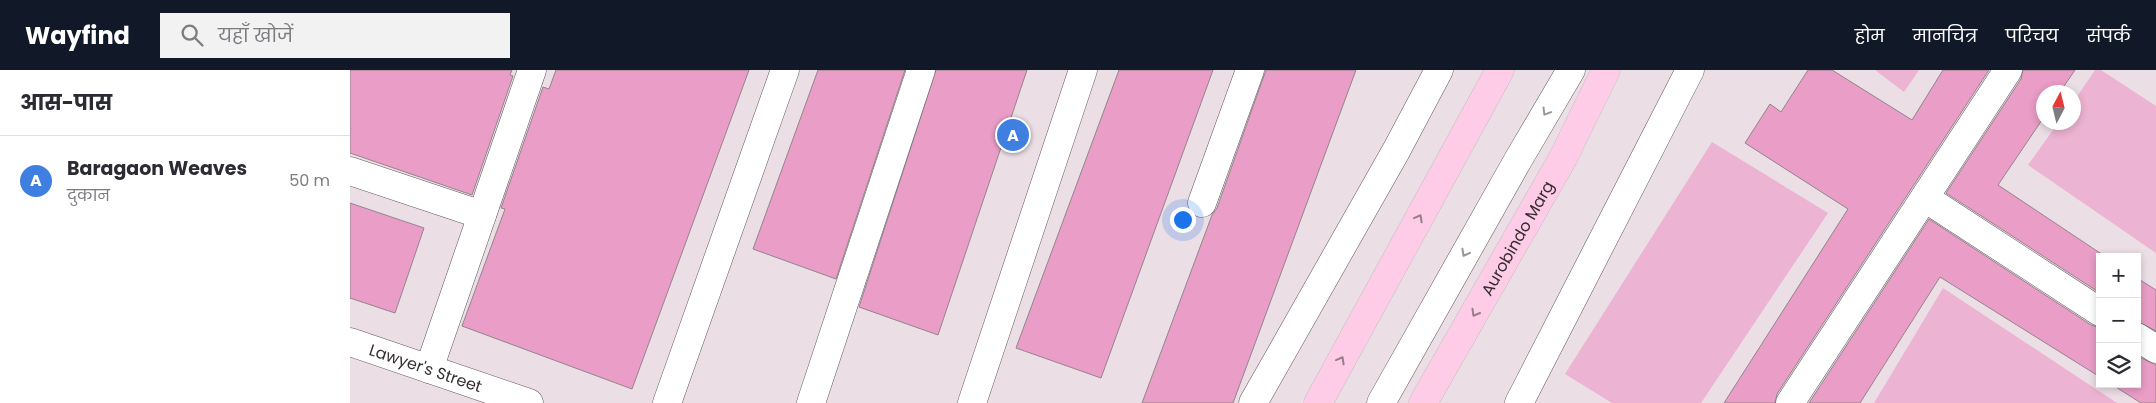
<!DOCTYPE html>
<html lang="hi">
<head>
<meta charset="utf-8">
<style>
  :root { --surface:#fff; --page:#f2f2f3; --text:#2b2b33; --muted:#7c7c81; --line:#e1e1e2; --accent:#111827 }
  body { margin:0; font-family:Poppins,"Noto Sans Devanagari",sans-serif; background:var(--page); color:var(--text) }
  .controls { position:absolute; right:15px; bottom:15px; display:grid; overflow:hidden; border-radius:0px; box-shadow:0 2px 8px #0003 }
  .controls button { width:45px; height:45px; display:grid; place-items:center; padding:0; border:0; border-bottom:1px solid var(--line); background:var(--surface); color:var(--text); font:25px sans-serif }
  .compass { position:absolute; left:1686px; top:15px; width:45px; height:45px; border-radius:50%; background:var(--surface); box-shadow:0 2px 8px #0003; rotate:7deg }
  .you { position:absolute; left:832px; top:149px; width:18px; height:18px; margin:-12px; border:4px solid #fff; border-radius:50%; background:#1a73e8; box-shadow:0 0 0 8px #1a73e833 }
  .badge { display:grid; place-items:center; width:32px; height:32px; border-radius:50%; background:var(--accent); color:#fff; font-size:16px; font-weight:700 }
  .pin { position:absolute; translate:-50% -50%; border:2px solid #fff; box-shadow:0 1px 5px #0006 }
  .list { margin:0; padding:0; list-style:none }
  h2 { display:flex; justify-content:space-between; align-items:center; height:65px; margin:0; padding:0 20px; font-size:21px }
  h2 small { font-size:16px; font-weight:400; color:var(--muted) }
  .list li { display:grid; grid-template-columns:32px 1fr auto; gap:15px; align-items:center; box-sizing:border-box; height:90px; padding:0 20px; border-top:1px solid var(--line) }
  .list b { display:block; font-size:19px; white-space:nowrap }
  .list p { margin:0; font-size:16px; white-space:nowrap; color:var(--muted) }
  .list em { font-size:16px; font-style:normal; color:var(--muted) }
  .icon { flex:none; width:28px; height:28px; fill:none; stroke:currentColor; stroke-width:2; stroke-linecap:round; stroke-linejoin:round }
  .map { position:relative; flex:none; width:1806px; height:333px; overflow:hidden }
  header { display:flex; align-items:center; gap:30px; box-sizing:border-box; height:70px; padding:0 25px; background:var(--accent); color:#fff }
  header strong { font-size:24px }
  nav { display:flex; gap:28px; margin-inline-start:auto; font-size:18px }
  .search { width:350px; height:45px; background:var(--page); display:flex; align-items:center; gap:12px; box-sizing:border-box; padding:0 18px; border-radius:0px; color:var(--muted); font-size:19px }
  main { display:flex }
  aside { flex:1; background:var(--surface) }
  .map>svg:first-child { display:block }
  .green { fill:#edb3d2 }
  .building { fill:#e99dc7; stroke:#91858b }
  .lines { fill:none; stroke-linecap:round; stroke-linejoin:round }
  .minor-casing { stroke:#61565c; stroke-width:29 }
  .secondary-casing { stroke:#61565c; stroke-width:29 }
  .trunk-casing { stroke:#c2c0c1; stroke-width:29 }
  .minor { stroke:#fff; stroke-width:28 }
  .secondary { stroke:#fff; stroke-width:28 }
  .trunk { stroke:#ffcce7; stroke-width:28 }
  .oneway { stroke:#999698 }
  .oneway2 { stroke:#997d8c }
  .labels { text-anchor:middle; dominant-baseline:central; stroke-width:4; stroke-linejoin:round; paint-order:stroke }
  .street-label { font-size:16px; fill:#332e31; stroke:#f9ebf2 }
</style>
</head>
<body>
<header>
<strong>Wayfind</strong>
<div class="search"><svg class="icon" aria-label="search" viewBox="0 0 24 24"><circle cx="10" cy="10" r="6"/><path d="M15 15l6 6"/></svg>यहाँ खोजें</div>
<nav><a>होम</a><a>मानचित्र</a><a>परिचय</a><a>संपर्क</a></nav>
</header>
<main>
<aside>
<h2>आस-पास<small></small></h2>
<ul class="list">
<li><span class="badge" style="background:#3f7fe0">A</span><div><b>Baragaon Weaves</b><p>दुकान</p></div><em>50 m</em></li>
</ul>
</aside>
<div class="map">
<svg width="1806" height="333" viewBox="0 0 1806 333">
  <rect width="100%" height="100%" fill="#ebdee5"/>
  <g class="green">
    <polygon points="1525,0 1569,0 1554,22"/>
    <polygon points="1745,0 1751,0 1806,36 1806,183 1678,95 1708,53 1724,52 1724,31"/>
    <polygon points="1362,72 1478,143 1351,333 1262,333 1215,304"/>
    <polygon points="1593,218 1767,333 1524,333"/>
  </g>
  <g class="building">
    <polygon points="0,0 162,0 160,5 163,6 122,125 0,83"/>
    <polygon points="206,0 399,0 282,319 112,256 155,139 151,138 193,17 199,19"/>
    <polygon points="468,0 555,0 486,209 403,179"/>
    <polygon points="586,0 677,0 588,265 509,237"/>
    <polygon points="769,0 863,0 751,308 666,278"/>
    <polygon points="916,0 1006,0 883,333 792,333 862,145 867,138"/>
    <polygon points="1458,0 1482,0 1562,50 1593,0 1639,0 1427,324 1425,333 1374,333 1498,139 1395,73 1420,34 1431,42"/>
    <polygon points="1673,0 1725,0 1710,22 1694,22 1694,47 1648,115 1756,187 1750,187 1750,223 1596,123 1671,9"/>
    <polygon points="0,133 74,158 45,243 0,228"/>
    <polygon points="1579,149 1741,255 1750,258 1750,307 1590,207 1510,333 1459,333"/>
    <polygon points="1787,208 1806,220 1806,261 1787,251"/>
    <polygon points="1787,286 1806,295 1806,333 1791,333 1761,314 1787,314"/>
  </g>
  <g class="lines">
    <defs>
      <g id="minor">
        <polyline points="0,101 132,145"/>
        <polyline points="1575,128 1750,242"/>
        <polyline points="852,133 900,0"/>
        <polyline points="1787,267 1806,279"/>
        <path id="s1" d="M0,272l179,61"/>
        <polyline points="79,299 182,0"/>
        <polyline points="317,333 435,0"/>
        <polyline points="461,333 571,0"/>
        <polyline points="622,333 733,0"/>
        <polyline points="903,333 1046,81 1089,0"/>
        <polyline points="1169,333 1340,0"/>
        <polyline points="1440,333 1658,0"/>
      </g>
      <polyline id="secondary" points="1031,333 1168,90 1221,0"/>
      <g id="trunk">
        <polyline points="968,333 1150,0"/>
        <path id="s2" d="M1073,333l140,-245 43,-88"/>
      </g>
    </defs>
    <use href="#minor" class="minor-casing"/>
    <use href="#secondary" class="secondary-casing"/>
    <use href="#trunk" class="trunk-casing"/>
    <use href="#minor" class="minor"/>
    <use href="#secondary" class="secondary"/>
    <use href="#trunk" class="trunk"/>
  </g>
  <defs><path id="oneway-chevron" d="M-2-3.5L2.5 0L-2 3.5" fill="none" stroke-width="1.6" stroke-linecap="round" stroke-linejoin="round" transform="scale(1.25)"/></defs>
  <g class="oneway">
    <use href="#oneway-chevron" transform="translate(1196 42) rotate(121)"/>
    <use href="#oneway-chevron" transform="translate(1115 183) rotate(119)"/>
  </g>
  <g class="oneway2">
    <use href="#oneway-chevron" transform="translate(1069 148) rotate(-61)"/>
    <use href="#oneway-chevron" transform="translate(1125 243) rotate(120)"/>
    <use href="#oneway-chevron" transform="translate(991 290) rotate(-61)"/>
  </g>
  <g class="labels">
    <g class="street-label">
      <text stroke="none"><textPath href="#s2" startOffset="190">Aurobindo Marg</textPath></text>
      <text stroke="none"><textPath href="#s1" startOffset="80">Lawyer's Street</textPath></text>
    </g>
  </g>
</svg>
<div class="controls">
<button>+</button>
<button>−</button>
<button><svg class="icon" aria-label="layers" viewBox="0 0 24 24"><path d="M12 4l9 5-9 5-9-5zM3 14l9 5 9-5"/></svg></button>
</div>
<svg class="compass" viewBox="-18 -18 36 36"><path d="M0-13l5 13h-10z" fill="#e53935"/><path d="M0 13l5-13h-10z" fill="#7c7c81"/></svg>
<div class="you"></div>
<div class="pin badge" style="left:663px;top:65px;background:#3f7fe0">A</div>
</div>
</main>
</body>
</html>
